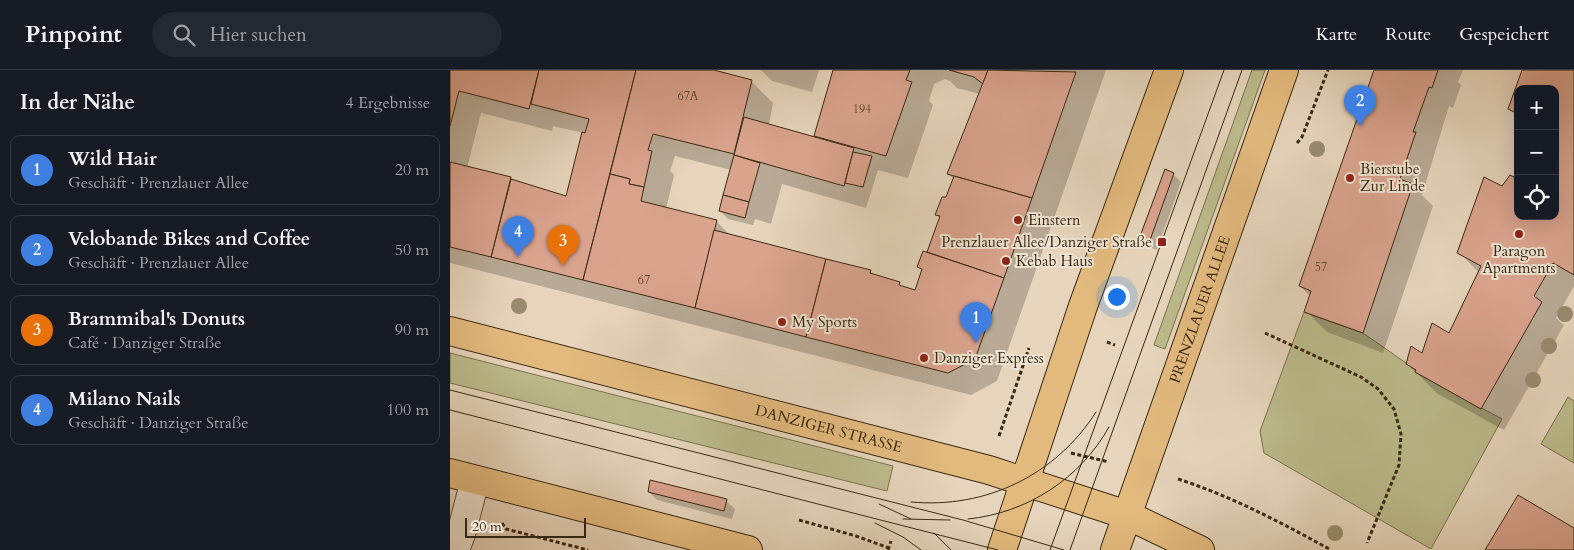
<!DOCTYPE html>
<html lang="de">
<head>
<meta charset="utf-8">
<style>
  :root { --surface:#171b24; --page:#242831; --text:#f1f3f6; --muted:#9ea1a6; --line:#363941; --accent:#c59692 }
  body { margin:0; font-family:Cardo,serif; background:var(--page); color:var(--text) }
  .controls { position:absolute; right:15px; top:15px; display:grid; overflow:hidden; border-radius:10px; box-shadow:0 5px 20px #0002 }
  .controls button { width:45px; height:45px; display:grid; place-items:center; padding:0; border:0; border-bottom:1px solid var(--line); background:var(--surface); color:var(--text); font:25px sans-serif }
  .scale { position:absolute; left:15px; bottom:12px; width:121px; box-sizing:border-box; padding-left:5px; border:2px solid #3a2911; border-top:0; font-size:14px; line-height:18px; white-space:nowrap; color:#3a2911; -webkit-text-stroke:4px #efe4d3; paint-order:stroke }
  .you { position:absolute; left:666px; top:226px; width:18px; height:18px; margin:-12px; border:4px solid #fff; border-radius:50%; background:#1a73e8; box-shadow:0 0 0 8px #1a73e833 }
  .badge { display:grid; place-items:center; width:32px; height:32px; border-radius:50%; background:var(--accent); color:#fff; font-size:16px; font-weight:700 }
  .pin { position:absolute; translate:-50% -41px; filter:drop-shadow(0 1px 2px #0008) }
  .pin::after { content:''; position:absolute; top:26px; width:18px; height:15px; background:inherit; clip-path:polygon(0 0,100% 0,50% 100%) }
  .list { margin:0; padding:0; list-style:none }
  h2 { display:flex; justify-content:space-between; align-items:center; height:65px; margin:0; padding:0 20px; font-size:21px }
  h2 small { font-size:16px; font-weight:400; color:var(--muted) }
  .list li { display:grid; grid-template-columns:32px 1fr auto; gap:15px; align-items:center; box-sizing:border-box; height:70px; margin:0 10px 10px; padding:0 10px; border:1px solid var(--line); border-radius:10px }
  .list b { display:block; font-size:19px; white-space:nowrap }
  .list p { margin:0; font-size:16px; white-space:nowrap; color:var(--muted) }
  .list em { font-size:16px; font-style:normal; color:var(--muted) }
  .icon { flex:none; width:28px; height:28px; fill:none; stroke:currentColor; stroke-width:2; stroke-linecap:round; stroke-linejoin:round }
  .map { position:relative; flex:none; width:1124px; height:480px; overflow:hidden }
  header { display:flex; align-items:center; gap:30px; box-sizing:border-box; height:70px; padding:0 25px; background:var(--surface); border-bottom:1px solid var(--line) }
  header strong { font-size:24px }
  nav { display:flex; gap:28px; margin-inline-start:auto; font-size:18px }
  .search { width:350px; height:45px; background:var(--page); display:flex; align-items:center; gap:12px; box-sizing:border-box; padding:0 18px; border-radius:28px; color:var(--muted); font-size:19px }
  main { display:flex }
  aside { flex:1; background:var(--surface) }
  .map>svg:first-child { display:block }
  .green { fill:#bcbb8c; stroke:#7b724e }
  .shadow { fill:#0003; fill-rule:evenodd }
  .building { fill:#daa38e; stroke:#3a2911 }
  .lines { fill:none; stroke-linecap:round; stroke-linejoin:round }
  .street-casing { stroke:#65543c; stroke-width:30 }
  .primary-casing { stroke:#3a2911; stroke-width:30 }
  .path { stroke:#3a2911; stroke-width:3; stroke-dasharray:4 2.5; stroke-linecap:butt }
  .street { stroke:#efe4d3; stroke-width:28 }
  .primary { stroke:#e3ba7e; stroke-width:28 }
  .tram { stroke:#3a2911; stroke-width:1 }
  .tree { fill:#998b6f }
  .poi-dot { fill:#8f2418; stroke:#efe4d3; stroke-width:2 }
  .labels { text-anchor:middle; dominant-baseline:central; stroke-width:4; stroke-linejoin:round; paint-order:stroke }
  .number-label { font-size:12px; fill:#624830 }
  .poi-label { font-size:15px; fill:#3a2911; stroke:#efe4d3; text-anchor:start }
  .street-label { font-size:15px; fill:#3a2911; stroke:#efe4d3 }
</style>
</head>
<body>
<header>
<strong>Pinpoint</strong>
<div class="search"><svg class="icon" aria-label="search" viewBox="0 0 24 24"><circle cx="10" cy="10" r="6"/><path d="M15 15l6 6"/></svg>Hier suchen</div>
<nav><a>Karte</a><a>Route</a><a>Gespeichert</a></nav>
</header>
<main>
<aside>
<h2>In der Nähe<small>4 Ergebnisse</small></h2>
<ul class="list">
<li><span class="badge" style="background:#3f7fe0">1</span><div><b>Wild Hair</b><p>Geschäft · Prenzlauer Allee</p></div><em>20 m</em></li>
<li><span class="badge" style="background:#3f7fe0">2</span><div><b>Velobande Bikes and Coffee</b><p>Geschäft · Prenzlauer Allee</p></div><em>50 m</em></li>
<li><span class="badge" style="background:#e8710a">3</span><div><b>Brammibal's Donuts</b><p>Café · Danziger Straße</p></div><em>90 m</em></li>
<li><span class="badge" style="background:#3f7fe0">4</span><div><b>Milano Nails</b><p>Geschäft · Danziger Straße</p></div><em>100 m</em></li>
</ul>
</aside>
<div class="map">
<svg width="1124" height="480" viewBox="0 0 1124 480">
  <rect width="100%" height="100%" fill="#e6d5bc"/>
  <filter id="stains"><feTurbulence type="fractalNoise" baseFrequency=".004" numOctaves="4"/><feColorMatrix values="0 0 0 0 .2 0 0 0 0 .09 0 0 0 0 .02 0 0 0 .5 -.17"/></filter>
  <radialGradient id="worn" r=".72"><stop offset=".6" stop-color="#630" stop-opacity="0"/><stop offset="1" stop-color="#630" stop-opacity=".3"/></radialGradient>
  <g class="green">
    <polygon points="802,0 815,0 715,279 704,275"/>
    <polygon points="854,242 913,263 966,300 965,302 1052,349 981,479 814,383 810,361"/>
    <polygon points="0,283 443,396 437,421 0,313"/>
    <polygon points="1118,327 1124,331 1124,393 1091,374"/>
  </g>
  <g class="shadow">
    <path d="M0,0h259l42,11 22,22 -4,22 46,13 19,-68h272l-109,311 -26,14 -521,-132zM495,9l5,2 7,7 23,6 -32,80 6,5 -7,20 -10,16 3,3 -12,36 -9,13 3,4 -6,20 -40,-15 -6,-5 -139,-35 -15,-15 -50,-12 8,-34 -4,-4 5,-15 56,14 -11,41 8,8 25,6 2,-6 16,5 11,-40 84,24 12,-38 30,8 25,-73 -4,-4 5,-17zM31,43l71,18 1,-5 30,7 -16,65 -54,-16 -3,-4 -43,-10z"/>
    <polygon points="311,0 369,0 362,22 322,11"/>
    <polygon points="925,0 1013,0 1008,12 1011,15 1003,38 999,36 972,125 983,136 933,283 877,262 856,241 860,226 850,216"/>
    <polygon points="1073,0 1124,0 1124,216 1106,248 1114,255 1054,360 988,324 957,294 999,264 1029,203 1009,182 1068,146 1105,146 1105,19 1068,19 1068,47 1060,38"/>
    <polygon points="723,104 731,112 707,180 699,177 691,169"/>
    <polygon points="199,422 276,431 285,439 282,449 207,430"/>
  </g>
  <g class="building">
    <polygon points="0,0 89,0 79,39 9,21 0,56"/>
    <polygon points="89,0 186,0 133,210 41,187 61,109 116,126 132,62 135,63 139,49 81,34"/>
    <polygon points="186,0 264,0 302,10 284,84 203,64 198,80 202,81 194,117 179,114 180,109 160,104"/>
    <polygon points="383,0 460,0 456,10 462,12 436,86 364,66"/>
    <polygon points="499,0 538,0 533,14 524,7"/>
    <polygon points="538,0 626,2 582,128 497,104"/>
    <polygon points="924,0 988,0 982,18 979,17 963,62 966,62 950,109 963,114 913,263 854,242 861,221 849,216"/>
    <polygon points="1072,0 1124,0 1124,205 1103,193 1084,226 1092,232 1031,339 965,302 966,300 956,294 961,276 972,283 982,253 999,263 1031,196 1007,183 1034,107 1052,116 1060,105 1068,109 1068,146 1105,146 1105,19 1068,19 1068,44 1058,39"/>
    <polygon points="294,47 404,78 394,116 284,85"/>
    <polygon points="403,82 422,86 413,117 395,113"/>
    <polygon points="284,85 310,93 299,132 273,125"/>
    <polygon points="0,92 61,107 41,187 0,177"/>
    <polygon points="715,99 724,103 699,173 689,169"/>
    <polygon points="160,104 180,109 179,114 194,117 191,131 267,150 245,238 133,210"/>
    <polygon points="504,106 582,128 554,208 477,182 490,146 485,145 492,127 496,127"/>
    <polygon points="273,125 299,132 295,148 269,141"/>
    <polygon points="264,160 376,189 356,267 245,238"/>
    <polygon points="473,181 554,208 525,289 498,303 356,267 376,189 421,200 420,203 450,212 449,215 465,220 472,199 467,197"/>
    <polygon points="200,410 277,429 274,441 198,422"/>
    <polygon points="1068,425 1124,458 1124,480 1035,480"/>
  </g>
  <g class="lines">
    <defs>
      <polyline id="street" points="5,480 11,464 25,410"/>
      <g id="primary">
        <path id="s1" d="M0,261l539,139 138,45 73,35"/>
        <polyline points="0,403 298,480"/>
        <polyline points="552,480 633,236 719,0"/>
        <path id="s2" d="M665,480l169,-480"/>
      </g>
    </defs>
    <use href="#street" class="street-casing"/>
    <use href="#primary" class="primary-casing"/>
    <g class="path">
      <polyline points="847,73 852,67 878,0"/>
      <polyline points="815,263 911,307 928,319 944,339 951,364 949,395 917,473"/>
      <polyline points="657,272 665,275"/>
      <polyline points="549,366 579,278"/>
      <polyline points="621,383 659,392"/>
      <path d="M728,409c53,17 104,44 153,71"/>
      <polyline points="349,450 406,466 439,478"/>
      <polyline points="52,453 56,459 138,480"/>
      <polyline points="438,480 441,471"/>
    </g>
    <use href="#street" class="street"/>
    <use href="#primary" class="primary"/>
    <g class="tram">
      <polyline points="0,320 513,450 614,480"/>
      <polyline points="0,340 548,480"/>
      <path d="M461,432c75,7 145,-27 185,-90"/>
      <polyline points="429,434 461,449"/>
      <polyline points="453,449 500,450"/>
      <path d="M518,449c59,-6 112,-40 141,-92"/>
      <polyline points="425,453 453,467 471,480"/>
      <polyline points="484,463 501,480"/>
      <polyline points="600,480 774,0"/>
      <polyline points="620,480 792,0"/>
    </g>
  </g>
  <g class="tree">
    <circle cx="867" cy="79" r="8"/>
    <circle cx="69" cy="236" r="8"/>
    <circle cx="1115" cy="244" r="8"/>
    <circle cx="1099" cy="276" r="8"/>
    <circle cx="1083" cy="310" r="8"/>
    <circle cx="885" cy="463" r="8"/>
  </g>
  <g class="poi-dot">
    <circle cx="900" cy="108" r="5"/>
    <circle cx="568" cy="150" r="5"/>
    <circle cx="1069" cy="164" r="5"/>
    <rect x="707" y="167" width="10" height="10" rx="2.5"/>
    <circle cx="556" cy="191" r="5"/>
    <circle cx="332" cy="252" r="5"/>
    <circle cx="474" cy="288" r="5"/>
  </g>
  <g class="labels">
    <g class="number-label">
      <text x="238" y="26">67A</text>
      <text x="412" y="39">194</text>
      <text x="871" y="197">57</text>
      <text x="194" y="210">67</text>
    </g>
    <g class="poi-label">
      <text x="910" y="99">Bierstube<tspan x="910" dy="17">Zur Linde</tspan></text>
      <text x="578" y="150">Einstern</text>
      <text x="702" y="172" text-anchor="end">Prenzlauer Allee/Danziger Straße</text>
      <text x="1069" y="181" text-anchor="middle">Paragon<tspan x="1069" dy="17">Apartments</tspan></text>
      <text x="566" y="191">Kebab Haus</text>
      <text x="342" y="252">My Sports</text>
      <text x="484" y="288">Danziger Express</text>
    </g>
    <g class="street-label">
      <text stroke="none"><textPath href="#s2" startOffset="255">PRENZLAUER ALLEE</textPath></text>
      <text stroke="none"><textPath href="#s1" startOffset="391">DANZIGER STRASSE</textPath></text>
    </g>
  </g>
  <rect width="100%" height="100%" filter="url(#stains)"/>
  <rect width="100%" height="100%" fill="url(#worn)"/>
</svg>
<div class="controls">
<button>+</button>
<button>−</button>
<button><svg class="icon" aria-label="locate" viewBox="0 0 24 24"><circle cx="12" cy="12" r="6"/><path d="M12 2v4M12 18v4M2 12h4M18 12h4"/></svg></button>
</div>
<div class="scale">20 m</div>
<div class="you"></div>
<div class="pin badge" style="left:526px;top:273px;background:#3f7fe0">1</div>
<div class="pin badge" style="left:910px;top:56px;background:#3f7fe0">2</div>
<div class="pin badge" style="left:113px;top:196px;background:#e8710a">3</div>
<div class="pin badge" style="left:68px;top:187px;background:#3f7fe0">4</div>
</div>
</main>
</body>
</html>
